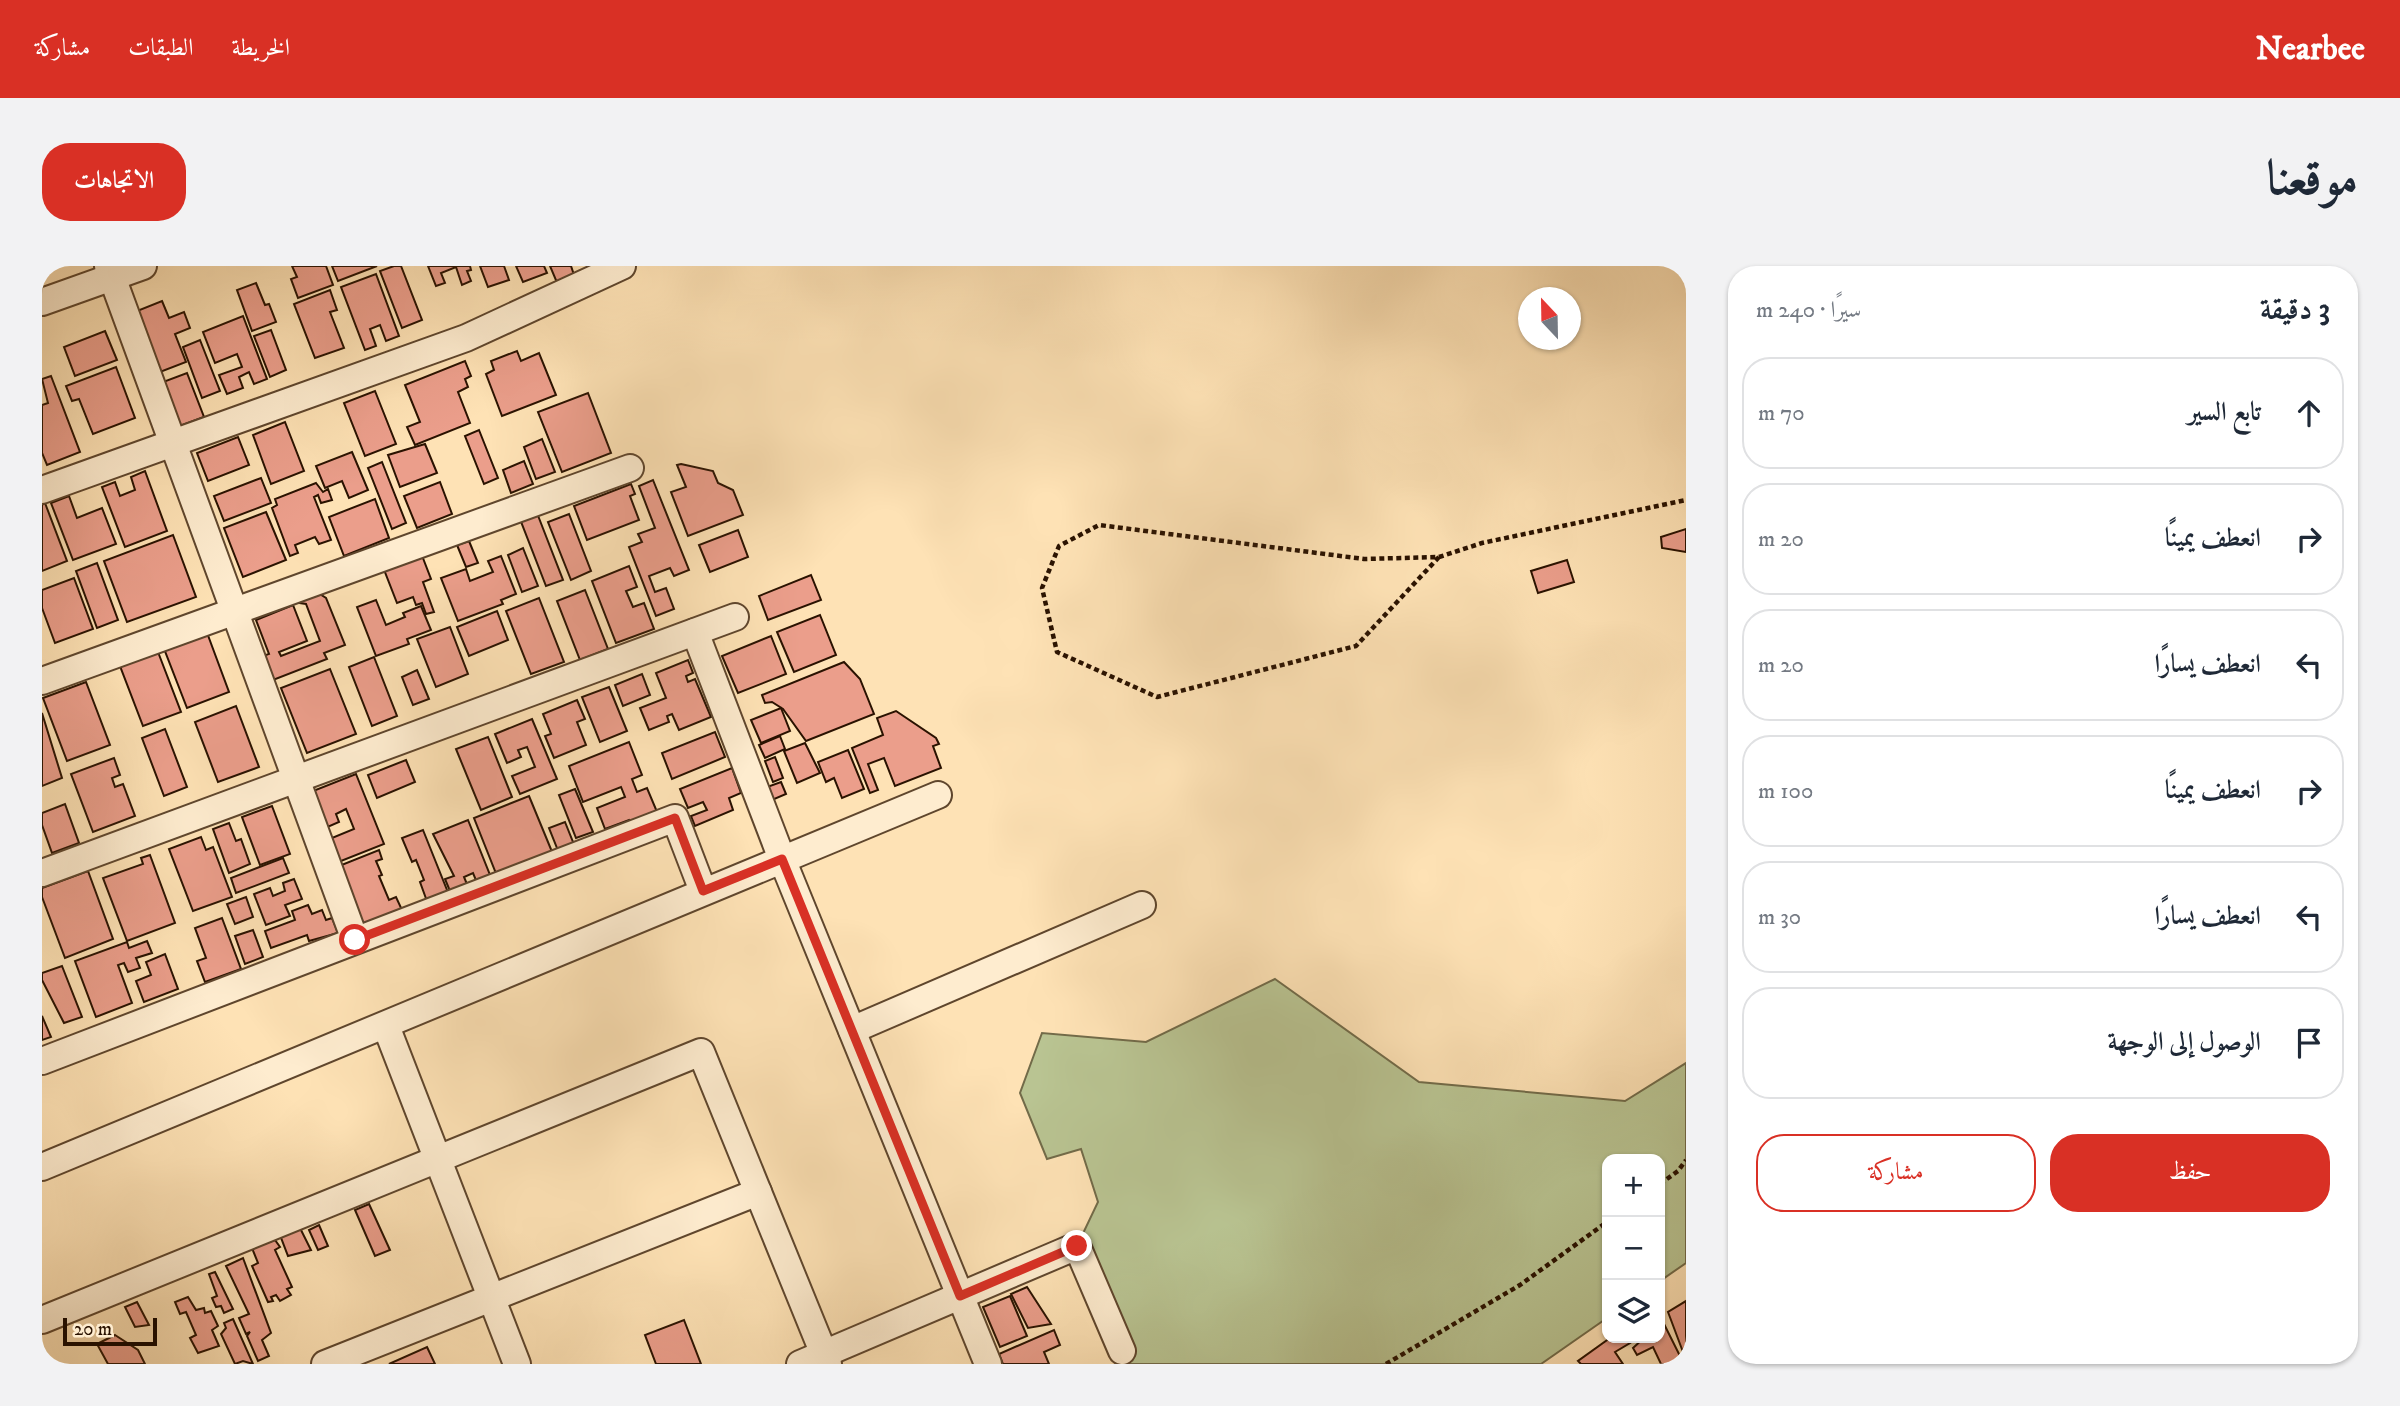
<!DOCTYPE html>
<html lang="ar">
<head>
<meta charset="utf-8">
<style>
  :root { --surface:#fff; --page:#f2f2f3; --text:#1f2937; --muted:#747a83; --line:#e0e1e3; --accent:#d93025 }
  body { margin:0; font-family:"IM FELL DW Pica",Amiri,serif; background:var(--page); color:var(--text); direction:rtl }
  .controls { position:absolute; right:21px; bottom:21px; display:grid; overflow:hidden; border-radius:14px; box-shadow:0 2px 5px #0004 }
  .controls button { width:63px; height:63px; display:grid; place-items:center; padding:0; border:0; border-bottom:2px solid var(--line); background:var(--surface); color:var(--text); font:35px sans-serif }
  .compass { position:absolute; left:1476px; top:21px; width:63px; height:63px; border-radius:50%; background:var(--surface); box-shadow:0 2px 5px #0004; rotate:338deg }
  .scale { position:absolute; left:21px; bottom:18px; width:94px; box-sizing:border-box; padding-left:7px; border:4px solid #2a1200; border-top:0; font-size:19px; line-height:24px; white-space:nowrap; color:#2a1200; -webkit-text-stroke:5px #feeccf; paint-order:stroke }
  .stop { position:absolute; width:21px; height:21px; margin:-16px; border:5px solid #d93025; border-radius:50%; background:#fff }
  .stop.end { background:#d93025; border-color:#fff; box-shadow:0 2px 7px #0008 }
  .list { margin:0; padding:0; list-style:none }
  h2 { display:flex; justify-content:space-between; align-items:center; height:91px; margin:0; padding:0 28px; font-size:30px }
  h2 small { font-size:23px; font-weight:400; color:var(--muted) }
  .list li { display:grid; grid-template-columns:46px 1fr auto; gap:21px; align-items:center; box-sizing:border-box; height:112px; margin:0 14px 14px; padding:0 14px; border:2px solid var(--line); border-radius:28px }
  .list b { display:block; font-size:26px; white-space:nowrap }
  .list em { font-size:23px; font-style:normal; color:var(--muted) }
  .actions { display:flex; gap:14px; padding:21px 28px }
  .actions a { flex:1; padding:16px 0; border:2px solid var(--accent); border-radius:28px; text-align:center; font-size:24px; color:var(--accent) }
  .actions .main { background:var(--accent); color:#fff }
  .icon { flex:none; width:38px; height:38px; fill:none; stroke:currentColor; stroke-width:2; stroke-linecap:round; stroke-linejoin:round }
  .map { position:relative; flex:none; width:1644px; height:1098px; overflow:hidden; direction:ltr; border-radius:28px }
  header { display:flex; align-items:center; gap:42px; box-sizing:border-box; height:98px; padding:0 35px; background:var(--accent); color:#fff }
  header strong { font-size:33px }
  nav { display:flex; gap:38px; margin-inline-start:auto; font-size:24px }
  .intro { display:flex; align-items:center; justify-content:space-between; box-sizing:border-box; height:168px; padding:0 42px }
  h1 { margin:0; font-size:49px }
  .button { padding:18px 32px; border-radius:28px; background:var(--accent); color:#fff; font-size:24px; font-weight:700 }
  main { display:flex; gap:42px; padding:0 42px }
  aside { flex:1; background:var(--surface); border-radius:28px; box-shadow:0 2px 5px #0004 }
  .map>svg:first-child { display:block }
  .green { fill:#b9c492; stroke:#726b49; stroke-width:2 }
  .building { fill:#eb9e8b; stroke:#2a1200; stroke-width:2 }
  .lines { fill:none; stroke-linecap:round; stroke-linejoin:round }
  .street-casing { stroke:#5f462d; stroke-width:30 }
  .path { stroke:#2a1200; stroke-width:4.5; stroke-dasharray:5 3.5; stroke-linecap:butt }
  .street { stroke:#feeccf; stroke-width:26 }
  .route { stroke:#d93025; stroke-width:9 }
</style>
</head>
<body>
<header>
<strong>Nearbee</strong>
<nav><a>الخريطة</a><a>الطبقات</a><a>مشاركة</a></nav>
</header>
<div class="intro"><h1>موقعنا</h1><a class="button">الاتجاهات</a></div>
<main>
<aside>
<h2>3 دقيقة<small>سيرًا · 240 m</small></h2>
<ul class="list">
<li><svg class="icon" aria-label="ahead" viewBox="0 0 24 24"><path d="M12 20V5M6 11l6-6 6 6"/></svg><div><b>تابع السير</b></div><em>70 m</em></li>
<li><svg class="icon" aria-label="right" viewBox="0 0 24 24"><path d="M7 20v-9h11M14 6l5 5-5 5"/></svg><div><b>انعطف يمينًا</b></div><em>20 m</em></li>
<li><svg class="icon" aria-label="left" viewBox="0 0 24 24"><path d="M17 20v-9H6M10 6l-5 5 5 5"/></svg><div><b>انعطف يسارًا</b></div><em>20 m</em></li>
<li><svg class="icon" aria-label="right" viewBox="0 0 24 24"><path d="M7 20v-9h11M14 6l5 5-5 5"/></svg><div><b>انعطف يمينًا</b></div><em>100 m</em></li>
<li><svg class="icon" aria-label="left" viewBox="0 0 24 24"><path d="M17 20v-9H6M10 6l-5 5 5 5"/></svg><div><b>انعطف يسارًا</b></div><em>30 m</em></li>
<li><svg class="icon" aria-label="arrive" viewBox="0 0 24 24"><path d="M6 21V4h12l-3 4 3 4H6"/></svg><div><b>الوصول إلى الوجهة</b></div></li>
</ul>
<div class="actions"><a class="main">حفظ</a><a>مشاركة</a></div>
</aside>
<div class="map">
<svg width="1644" height="1098" viewBox="0 0 1644 1098">
  <rect width="100%" height="100%" fill="#fee2b5"/>
  <filter id="stains"><feTurbulence type="fractalNoise" baseFrequency=".00286" numOctaves="4"/><feColorMatrix values="0 0 0 0 .2 0 0 0 0 .09 0 0 0 0 .02 0 0 0 .5 -.17"/></filter>
  <radialGradient id="worn" r=".72"><stop offset=".6" stop-color="#630" stop-opacity="0"/><stop offset="1" stop-color="#630" stop-opacity=".3"/></radialGradient>
  <polygon class="green" points="1233,713 1377,816 1583,835 1644,797 1644,997 1618,1015 1618,893 1565,893 1565,1052 1499,1098 1084,1098 1035,980 1056,936 1039,883 1005,893 978,827 1000,767 1104,776"/>
  <g class="building">
    <polygon points="250,0 284,0 291,19 256,32 249,13 255,11"/>
    <polygon points="290,0 335,0 296,15"/>
    <polygon points="352,0 359,0 380,54 360,62 338,5"/>
    <polygon points="386,0 428,0 429,4 425,5 429,15 420,19 414,1 399,7 403,17 394,20"/>
    <polygon points="438,0 462,0 467,14 446,21"/>
    <polygon points="474,0 502,0 505,7 481,16"/>
    <polygon points="508,0 529,0 533,12 516,19"/>
    <polygon points="334,8 357,70 344,75 338,59 328,63 334,80 323,84 299,21"/>
    <polygon points="214,17 223,39 227,38 234,56 210,65 195,24"/>
    <polygon points="288,24 295,44 288,46 302,82 273,92 252,38"/>
    <polygon points="120,35 127,52 142,46 148,62 133,68 144,96 118,106 95,45"/>
    <polygon points="201,50 225,113 212,118 207,106 197,111 201,122 185,128 177,109 200,101 195,88 173,97 161,66"/>
    <polygon points="229,64 244,104 228,111 212,70"/>
    <polygon points="63,65 75,94 33,110 22,81"/>
    <polygon points="158,74 178,125 160,132 141,81"/>
    <polygon points="475,85 479,95 497,87 514,129 460,150 444,108 452,104 449,95"/>
    <polygon points="423,95 429,110 423,113 426,121 416,126 428,157 373,179 365,161 378,156 363,119"/>
    <polygon points="74,101 93,152 51,168 37,133 30,135 24,120"/>
    <polygon points="145,107 162,151 138,160 121,116"/>
    <polygon points="9,110 38,186 5,199 0,187 0,139 6,137 0,113"/>
    <polygon points="333,125 354,178 323,190 302,137"/>
    <polygon points="546,127 569,187 520,206 496,146"/>
    <polygon points="243,156 262,205 229,218 211,169"/>
    <polygon points="437,164 456,212 442,218 423,170"/>
    <polygon points="196,171 207,199 166,215 155,187"/>
    <polygon points="500,173 513,206 494,213 482,181"/>
    <polygon points="383,178 395,207 358,221 346,189"/>
    <polygon points="310,186 326,224 307,232 300,215 283,222 274,200"/>
    <polygon points="482,195 491,218 469,227 461,204"/>
    <polygon points="340,196 364,257 350,263 326,202"/>
    <polygon points="639,198 671,205 676,217 691,224 701,249 646,270 629,226 644,221 635,199"/>
    <polygon points="103,205 125,265 83,281 60,221 73,216 78,230 93,224 89,211"/>
    <polygon points="219,212 229,237 182,255 172,230"/>
    <polygon points="611,214 647,304 632,310 628,302 607,310 613,326 624,322 632,343 614,350 587,281 600,276 596,268 613,262 597,220"/>
    <polygon points="398,216 410,248 375,262 362,230"/>
    <polygon points="274,217 281,226 286,223 290,234 279,237 276,229 272,231 289,274 277,278 273,271 253,279 256,287 248,290 230,242 235,239 233,233"/>
    <polygon points="589,218 593,228 588,230 597,254 545,274 532,240"/>
    <polygon points="27,230 35,252 60,242 74,278 31,294 9,237"/>
    <polygon points="333,233 347,272 302,290 287,251"/>
    <polygon points="3,237 25,295 0,305 0,239"/>
    <polygon points="224,246 244,294 201,311 182,262"/>
    <polygon points="495,247 521,314 504,320 478,253"/>
    <polygon points="527,248 549,305 529,314 506,256"/>
    <polygon points="1644,263 1644,286 1620,282 1619,271"/>
    <polygon points="696,264 706,291 668,306 657,279"/>
    <polygon points="131,269 154,331 85,356 62,295"/>
    <polygon points="427,275 436,297 424,301 415,279"/>
    <polygon points="481,282 496,320 480,326 466,289"/>
    <polygon points="379,287 389,313 381,316 392,346 384,348 380,337 374,339 371,331 355,337 341,301"/>
    <polygon points="459,290 474,328 459,334 461,338 416,355 399,312 424,303 428,315 451,306 446,295"/>
    <polygon points="1525,294 1532,316 1496,327 1489,305"/>
    <polygon points="55,297 76,354 55,362 34,305"/>
    <polygon points="587,300 595,321 584,325 591,341 602,337 612,363 574,377 550,315"/>
    <polygon points="769,309 779,334 726,354 717,330"/>
    <polygon points="32,312 51,363 13,377 0,342 0,324"/>
    <polygon points="265,320 284,332 303,379 282,387 285,393 231,414 221,390 227,388 214,354 251,339 265,375 237,386 239,390 278,375 264,338 251,336"/>
    <polygon points="543,324 566,383 538,394 515,335"/>
    <polygon points="497,332 522,396 489,408 464,345"/>
    <polygon points="334,334 344,359 363,351 361,347 379,340 389,364 365,373 367,378 334,390 315,341"/>
    <polygon points="455,345 466,374 427,390 415,361"/>
    <polygon points="778,349 794,389 752,406 735,366"/>
    <polygon points="408,361 426,408 394,421 375,373"/>
    <polygon points="164,364 187,426 145,442 121,380"/>
    <polygon points="729,370 744,408 696,427 680,390"/>
    <polygon points="116,386 139,446 101,460 78,400"/>
    <polygon points="332,391 355,450 330,460 307,401"/>
    <polygon points="646,394 651,407 644,410 646,416 653,413 669,451 637,464 630,448 625,450 627,456 607,464 598,442 624,432 614,407"/>
    <polygon points="802,396 818,413 832,448 764,475 741,443 730,436 723,437 720,429"/>
    <polygon points="288,403 314,468 265,487 239,422"/>
    <polygon points="375,404 387,433 371,439 360,411"/>
    <polygon points="600,408 608,429 581,440 573,419"/>
    <polygon points="44,416 68,479 25,495 1,432"/>
    <polygon points="567,421 585,465 558,476 540,431"/>
    <polygon points="535,434 543,453 535,456 544,479 512,492 503,470 509,468 501,448"/>
    <polygon points="194,440 217,501 176,516 153,456"/>
    <polygon points="739,442 748,465 719,477 709,454"/>
    <polygon points="854,445 894,472 897,478 891,480 899,502 853,520 842,492 826,498 836,524 828,527 810,482 841,469 835,452"/>
    <polygon points="0,447 20,512 0,520"/>
    <polygon points="490,453 515,513 478,528 470,510 493,501 485,481 476,484 479,491 465,497 453,468"/>
    <polygon points="123,463 145,521 122,530 100,472"/>
    <polygon points="673,466 683,491 630,513 620,487"/>
    <polygon points="738,470 743,483 723,492 717,479"/>
    <polygon points="446,471 470,531 439,544 414,483"/>
    <polygon points="587,476 600,509 590,513 595,526 605,522 618,553 591,564 587,554 563,563 555,542 583,531 579,521 541,536 527,500"/>
    <polygon points="763,477 778,507 755,517 742,485"/>
    <polygon points="806,484 822,523 800,532 792,512 784,516 776,496"/>
    <polygon points="733,491 741,512 731,516 723,495"/>
    <polygon points="72,492 78,509 70,512 73,521 81,518 93,550 51,566 29,508"/>
    <polygon points="364,494 373,516 335,532 326,509"/>
    <polygon points="690,502 699,527 687,532 691,544 653,560 649,550 665,544 661,536 646,542 638,523"/>
    <polygon points="314,508 342,578 294,597 285,574 312,563 304,543 294,548 297,556 281,563 266,527"/>
    <polygon points="739,516 744,528 730,534 725,521"/>
    <polygon points="533,523 551,566 534,572 517,529"/>
    <polygon points="487,530 513,593 457,615 432,552"/>
    <polygon points="23,538 37,577 10,587 0,559 0,547"/>
    <polygon points="230,540 248,588 218,599 200,551"/>
    <polygon points="426,554 450,614 436,619 431,607 422,611 427,623 410,630 403,613 412,610 391,568"/>
    <polygon points="523,556 533,581 517,587 507,562"/>
    <polygon points="187,557 194,575 199,573 208,598 187,607 171,563"/>
    <polygon points="381,564 407,629 386,638 378,616 382,614 374,594 370,596 360,572"/>
    <polygon points="159,571 164,584 171,581 190,631 151,645 127,583"/>
    <polygon points="337,584 340,593 334,595 340,609 337,610 347,634 354,631 360,644 321,660 292,602"/>
    <polygon points="108,589 133,657 85,675 61,612 101,598 99,592"/>
    <polygon points="241,592 247,607 194,627 189,612"/>
    <polygon points="46,605 71,673 23,692 0,631 0,622"/>
    <polygon points="252,613 260,633 243,639 248,650 224,659 212,628 228,622 231,630 243,625 241,617"/>
    <polygon points="204,631 211,651 193,658 185,638"/>
    <polygon points="266,639 270,648 280,644 284,654 290,652 296,667 267,675 265,669 229,682 223,665 253,654 250,645"/>
    <polygon points="180,652 199,703 163,716 155,695 164,692 153,662"/>
    <polygon points="211,664 221,691 203,698 193,670"/>
    <polygon points="105,675 110,687 94,692 98,702 86,706 82,697 76,699 90,737 54,751 33,695 85,676 87,682"/>
    <polygon points="123,688 136,723 102,736 94,715 109,709 104,696"/>
    <polygon points="20,700 40,751 22,757 0,714 0,707"/>
    <polygon points="0,750 9,771 0,774"/>
    <polygon points="327,938 348,984 333,990 313,944"/>
    <polygon points="277,959 286,980 276,984 267,964"/>
    <polygon points="258,962 269,984 246,990 238,969"/>
    <polygon points="233,974 238,981 233,984 250,1021 245,1023 249,1029 238,1035 234,1029 229,1031 231,1035 226,1036 210,1000 216,997 210,982"/>
    <polygon points="201,992 229,1067 220,1074 227,1090 216,1095 205,1070 208,1066 204,1068 197,1052 207,1048 184,1000"/>
    <polygon points="173,1006 191,1043 182,1047 179,1040 174,1041 170,1032 175,1030 167,1008"/>
    <polygon points="985,1021 1009,1058 986,1062 969,1028"/>
    <polygon points="968,1030 985,1070 958,1081 941,1041"/>
    <polygon points="146,1031 154,1044 162,1042 163,1047 169,1045 176,1060 170,1064 177,1080 156,1087 148,1072 154,1069 144,1046 138,1048 133,1036"/>
    <polygon points="1644,1035 1644,1094 1626,1046"/>
    <polygon points="95,1036 107,1059 93,1061 83,1041"/>
    <polygon points="191,1053 211,1098 201,1095 193,1098 179,1068 184,1062 182,1057"/>
    <polygon points="642,1054 659,1098 614,1098 603,1069"/>
    <polygon points="1620,1054 1642,1098 1619,1098 1611,1081 1595,1089 1591,1082 1602,1072 1618,1072"/>
    <polygon points="1012,1064 1018,1079 1002,1086 1007,1098 961,1098 957,1088"/>
    <polygon points="73,1069 96,1084 103,1098 66,1098 55,1078"/>
    <polygon points="1568,1072 1583,1072 1588,1077 1573,1086 1581,1098 1539,1098 1536,1095"/>
    <polygon points="385,1081 393,1098 347,1098"/>
  </g>
  <g class="lines">
    <defs>
      <g id="street">
        <polyline points="66,0 313,674"/>
        <polyline points="0,36 101,0"/>
        <polyline points="0,224 424,72 580,0"/>
        <polyline points="653,366 740,593 946,1098"/>
        <polyline points="0,415 588,202"/>
        <polyline points="0,607 693,351"/>
        <polyline points="344,760 475,1098"/>
        <polyline points="810,764 1100,639"/>
        <polyline points="0,795 633,552 661,625"/>
        <polyline points="0,901 896,529"/>
        <polyline points="0,1054 659,786 786,1098"/>
        <polyline points="283,1098 716,926"/>
        <polyline points="758,1098 1035,980 1080,1085"/>
      </g>
    </defs>
    <use href="#street" class="street-casing"/>
    <g class="path">
      <polyline points="1397,291 1314,380 1115,431 1015,386 1000,322 1017,280 1057,259 1322,293 1397,291 1440,277 1644,234"/>
      <polyline points="1618,918 1636,905 1644,894"/>
      <polyline points="1344,1098 1478,1019 1565,956"/>
    </g>
    <use href="#street" class="street"/>
  </g>
  <g class="lines">
    <polyline class="route" points="313,674 633,552 661,625 740,593 918,1030 1035,980"/>
  </g>
  <rect width="100%" height="100%" filter="url(#stains)"/>
  <rect width="100%" height="100%" fill="url(#worn)"/>
</svg>
<div class="controls">
<button>+</button>
<button>−</button>
<button><svg class="icon" aria-label="layers" viewBox="0 0 24 24"><path d="M12 4l9 5-9 5-9-5zM3 14l9 5 9-5"/></svg></button>
</div>
<svg class="compass" viewBox="-18 -18 36 36"><path d="M0-13l5 13h-10z" fill="#e53935"/><path d="M0 13l5-13h-10z" fill="#747a83"/></svg>
<div class="scale">20 m</div>
<div class="stop" style="left:313px;top:674px"></div>
<div class="stop end" style="left:1035px;top:980px"></div>
</div>
</main>
</body>
</html>
